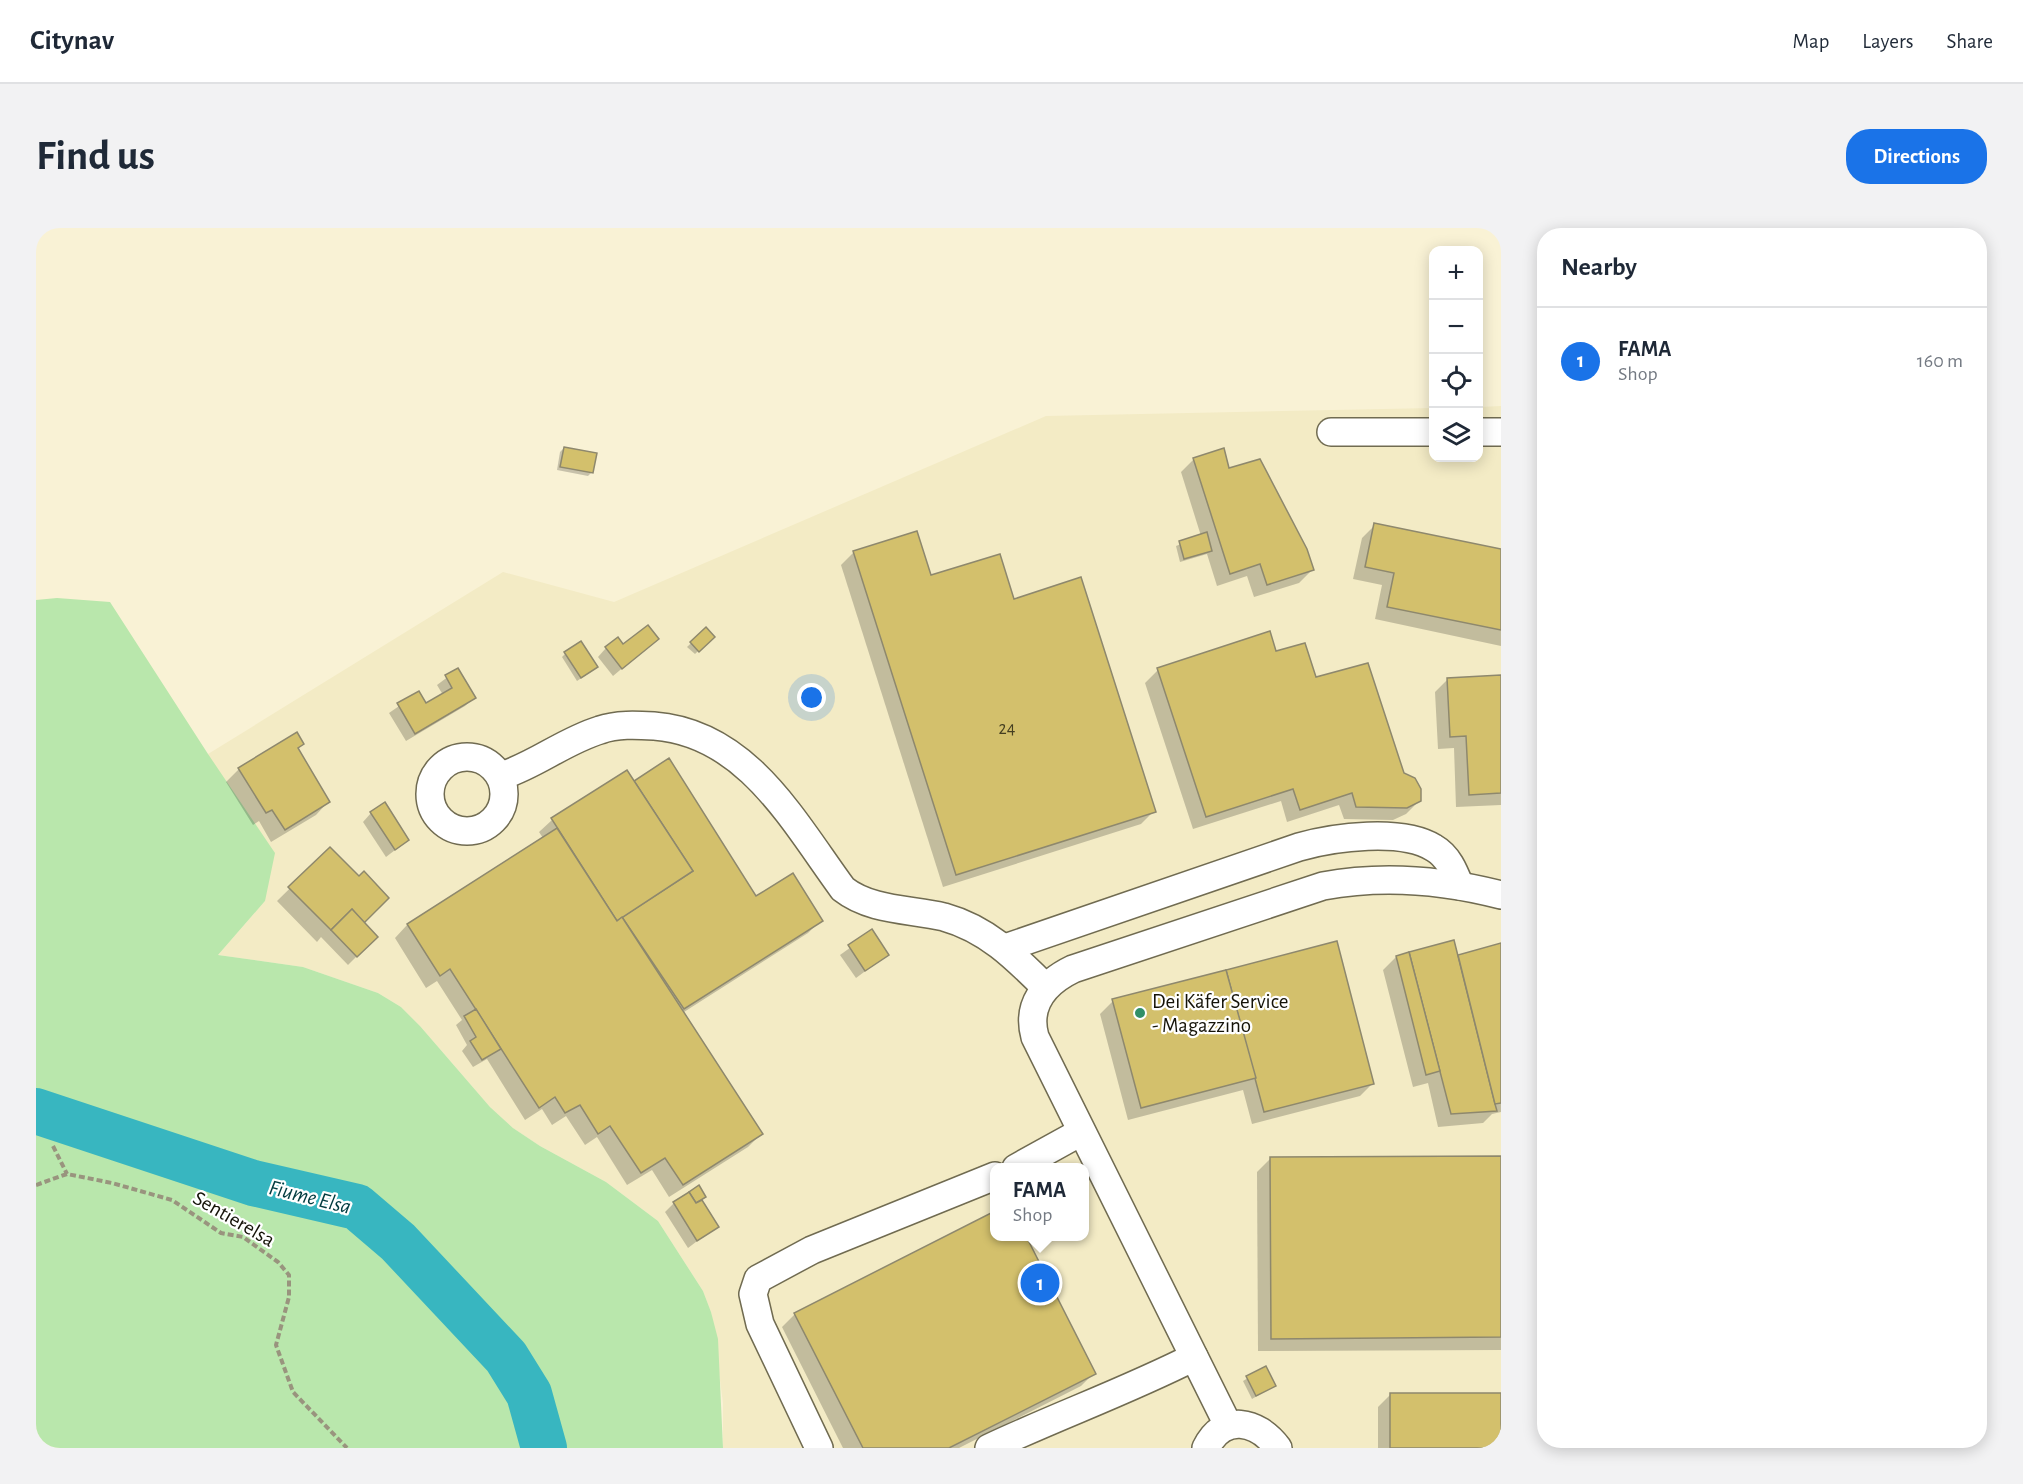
<!DOCTYPE html>
<html lang="en">
<head>
<meta charset="utf-8">
<style>
  :root { --surface:#fff; --page:#f2f2f3; --text:#1f2937; --muted:#747a83; --line:#e0e1e3; --accent:#1a73e8 }
  body { margin:0; font-family:"Alegreya Sans",sans-serif; background:var(--page); color:var(--text) }
  .controls { position:absolute; right:18px; top:18px; display:grid; overflow:hidden; border-radius:12px; box-shadow:0 3px 15px #0003 }
  .controls button { width:54px; height:54px; display:grid; place-items:center; padding:0; border:0; border-bottom:2px solid var(--line); background:var(--surface); color:var(--text); font:30px sans-serif }
  .you { position:absolute; left:776px; top:470px; width:21px; height:21px; margin:-15px; border:4px solid #fff; border-radius:50%; background:#1a73e8; box-shadow:0 0 0 9px #1a73e833 }
  .badge { display:grid; place-items:center; width:39px; height:39px; border-radius:50%; background:var(--accent); color:#fff; font-size:20px; font-weight:700 }
  .pin { position:absolute; translate:-50% -50%; border:3px solid #fff; box-shadow:0 2px 6px #0006 }
  .popup { position:absolute; left:954px; top:935px; width:99px; height:78px; box-sizing:border-box; display:grid; place-content:center; border-radius:12px; background:var(--surface); filter:drop-shadow(0 2px 4px #0005); font-size:20px; white-space:nowrap; color:var(--muted) }
  .popup b { font-size:22px; color:var(--text) }
  .popup::after { content:''; position:absolute; left:50%; top:100%; margin-left:-12px; border:12px solid transparent; border-top-color:var(--surface) }
  .list { margin:0; padding:0; list-style:none }
  h2 { display:flex; justify-content:space-between; align-items:center; height:78px; margin:0; padding:0 24px; font-size:26px }
  h2 small { font-size:20px; font-weight:400; color:var(--muted) }
  .list li { display:grid; grid-template-columns:39px 1fr auto; gap:18px; align-items:center; box-sizing:border-box; height:108px; padding:0 24px; border-top:2px solid var(--line) }
  .list b { display:block; font-size:22px; white-space:nowrap }
  .list p { margin:0; font-size:20px; white-space:nowrap; color:var(--muted) }
  .list em { font-size:20px; font-style:normal; color:var(--muted) }
  .icon { flex:none; width:33px; height:33px; fill:none; stroke:currentColor; stroke-width:2; stroke-linecap:round; stroke-linejoin:round }
  .map { position:relative; flex:none; width:1465px; height:1220px; overflow:hidden; border-radius:24px }
  header { display:flex; align-items:center; gap:36px; box-sizing:border-box; height:84px; padding:0 30px; background:var(--surface); border-bottom:2px solid var(--line) }
  header strong { font-size:28px }
  nav { display:flex; gap:33px; margin-inline-start:auto; font-size:21px }
  .intro { display:flex; align-items:center; justify-content:space-between; box-sizing:border-box; height:144px; padding:0 36px }
  h1 { margin:0; font-size:42px }
  .button { padding:15px 27px; border-radius:24px; background:var(--accent); color:#fff; font-size:21px; font-weight:700 }
  main { display:flex; gap:36px; padding:0 36px }
  aside { flex:1; background:var(--surface); border-radius:24px; box-shadow:0 3px 15px #0003 }
  .map>svg:first-child { display:block }
  .built { fill:#f3ebc5; fill-rule:evenodd }
  .green { fill:#b9e7ac }
  .shadow { fill:#0003 }
  .lines { fill:none; stroke-linecap:round; stroke-linejoin:round }
  .river { stroke:#38b6c0; stroke-width:46 }
  .building { fill:#d3c06c; stroke:#8e886d; stroke-width:1.5 }
  .minor-casing { stroke:#706b51; stroke-width:30 }
  .path { stroke:#99947e; stroke-width:4; stroke-dasharray:6 3; stroke-linecap:butt }
  .minor { stroke:#fff; stroke-width:27 }
  .poi-dot { fill:#318f68; stroke:#fff; stroke-width:2 }
  .labels { text-anchor:middle; dominant-baseline:central; stroke-width:4.5; stroke-linejoin:round; paint-order:stroke }
  .number-label { font-size:18px; fill:#443e21 }
  .poi-label { font-size:21px; fill:#151308; stroke:#fff; text-anchor:start }
  .street-label { font-size:21px; fill:#151308; stroke:#fff }
  .water-label { font-size:22px; font-style:italic; fill:#003b3f; stroke:#fff }
</style>
</head>
<body>
<header>
<strong>Citynav</strong>
<nav><a>Map</a><a>Layers</a><a>Share</a></nav>
</header>
<div class="intro"><h1>Find us</h1><a class="button">Directions</a></div>
<main>
<div class="map">
<svg width="1465" height="1220" viewBox="0 0 1465 1220">
  <rect width="100%" height="100%" fill="#f9f2d5"/>
  <path class="built" d="M1465,178v1042h-778v-45l-12,-91 -8,-21 -45,-70 -52,-39 -66,-36 -27,-18 -23,-21 -70,-81 -19,-19 -23,-14 -75,-26 -85,-12 47,-54 -57,-147 295,-182 111,30 432,-186 387,-8 1,50h44l1,-51zM959,940h90v68h-90z"/>
  <polygon class="green" points="21,370 74,374 172,526 239,625 229,673 182,727 267,739 342,765 365,779 384,798 454,879 477,900 504,918 570,954 622,993 667,1063 675,1084 682,1111 687,1220 0,1220 0,372"/>
  <g class="shadow">
    <polygon points="528,220 555,245 552,248 521,242 524,224"/>
    <polygon points="1158,231 1276,342 1263,355 1218,369 1211,348 1181,358 1171,326 1144,334 1140,318 1165,308 1145,244"/>
    <polygon points="1339,297 1465,323 1465,418 1339,391 1346,357 1317,351 1326,310"/>
    <polygon points="818,324 977,373 1118,583 1105,596 907,659 805,337"/>
    <polygon points="670,401 677,409 659,426 651,419"/>
    <polygon points="621,411 577,448 562,429 570,420"/>
    <polygon points="1239,424 1367,546 1383,573 1370,586 1357,592 1308,591 1303,577 1251,594 1245,573 1157,601 1109,455 1122,442"/>
    <polygon points="529,426 556,443 541,453 526,429"/>
    <polygon points="421,442 438,470 429,478 370,513 353,485 382,465 389,477 407,467 401,457"/>
    <polygon points="1465,449 1465,577 1420,579 1418,520 1402,521 1399,464 1412,451"/>
    <polygon points="266,516 261,522 292,574 280,587 235,614 223,593 217,597 190,554 203,541"/>
    <polygon points="590,544 598,555 720,670 785,692 772,705 648,784 725,906 712,919 633,969 616,942 591,957 561,909 549,917 530,888 516,897 506,881 489,892 451,831 437,839 426,823 431,817 420,797 426,792 401,753 390,760 359,710 371,697 507,610 503,604 516,592"/>
    <polygon points="335,585 372,612 350,629 327,594"/>
    <polygon points="294,621 326,694 340,709 312,737 285,709 281,714 241,673"/>
    <polygon points="836,704 851,727 820,750 804,727"/>
    <polygon points="1465,716 1465,884 1456,886 1447,895 1402,899 1392,855 1377,859 1347,742 1360,729 1421,728"/>
    <polygon points="1077,773 1337,855 1324,868 1216,896 1207,862 1092,892 1064,786"/>
    <polygon points="1465,929 1465,1122 1222,1123 1221,944 1234,931"/>
    <polygon points="669,968 664,973 681,998 652,1020 629,984 638,975"/>
    <polygon points="959,984 959,1008 1058,1145 1045,1158 923,1220 807,1220 746,1099 759,1086"/>
    <polygon points="1229,1140 1238,1158 1216,1171 1207,1153"/>
    <polygon points="1355,1166 1465,1166 1465,1220 1342,1220 1342,1179"/>
  </g>
  <g class="lines">
    <polyline class="river" points="0,883 217,955 321,979 362,1014 470,1129 493,1166 508,1220"/>
  </g>
  <g class="building">
    <polygon points="528,219 561,225 557,245 524,239"/>
    <polygon points="1188,220 1193,240 1224,231 1271,321 1278,342 1231,357 1224,336 1194,346 1157,230"/>
    <polygon points="1338,295 1465,321 1465,402 1351,379 1358,345 1329,339"/>
    <polygon points="881,303 895,347 964,326 978,371 1045,349 1120,584 920,647 817,323"/>
    <polygon points="1171,304 1176,323 1148,331 1143,313"/>
    <polygon points="612,397 623,411 586,441 569,419 582,409 587,416"/>
    <polygon points="670,399 679,409 663,424 654,414"/>
    <polygon points="1234,403 1240,423 1269,415 1280,449 1332,435 1368,545 1379,550 1385,561 1385,573 1371,580 1320,579 1316,565 1264,582 1257,561 1170,589 1121,440"/>
    <polygon points="545,413 562,439 545,450 528,424"/>
    <polygon points="422,440 440,470 379,506 361,475 383,463 390,475 416,460 409,447"/>
    <polygon points="1465,447 1465,565 1433,567 1430,508 1414,509 1411,450"/>
    <polygon points="261,504 268,516 262,520 294,574 249,602 236,582 230,585 202,540"/>
    <polygon points="633,530 720,668 757,645 787,693 648,781 586,689 657,643 598,553"/>
    <polygon points="591,542 657,643 581,693 515,590"/>
    <polygon points="349,574 373,612 359,622 334,584"/>
    <polygon points="521,600 581,693 586,689 727,906 647,957 629,930 605,945 574,898 562,906 544,877 529,885 519,869 503,880 414,741 404,748 371,696"/>
    <polygon points="294,619 323,648 328,643 353,670 328,695 316,681 295,702 252,659"/>
    <polygon points="316,681 342,709 321,729 295,702"/>
    <polygon points="836,701 853,727 829,743 812,717"/>
    <polygon points="1418,712 1459,876 1461,883 1415,886 1373,724"/>
    <polygon points="1301,713 1338,856 1228,884 1190,742"/>
    <polygon points="1465,715 1465,875 1459,876 1422,727"/>
    <polygon points="1373,724 1404,843 1390,847 1360,728"/>
    <polygon points="1190,742 1220,850 1105,880 1076,771"/>
    <polygon points="440,781 465,821 446,832 434,813 440,809 428,788"/>
    <polygon points="1465,928 1465,1109 1235,1111 1234,929"/>
    <polygon points="663,957 670,969 660,975 653,964"/>
    <polygon points="653,964 660,975 666,972 683,999 661,1013 637,974"/>
    <polygon points="959,983 959,1008 990,1008 1060,1146 913,1220 827,1220 758,1085"/>
    <polygon points="1230,1138 1240,1158 1220,1168 1210,1148"/>
    <rect x="1354" y="1165" width="111" height="55"/>
  </g>
  <g class="lines">
    <defs>
      <g id="minor">
        <polyline points="1295,204 1398,204"/>
        <polyline points="1442,204 1465,204"/>
        <circle cx="431" cy="566" r="37"/>
        <path d="M465,548c35,-11 63,-35 99,-46 17,-6 36,-5 54,-4 93,7 139,95 189,163 28,22 68,20 101,28 43,12 71,40 101,70"/>
        <path d="M969,720l294,-101c35,-10 103,-19 135,1 14,8 20,23 26,38"/>
        <polyline points="980,940 1045,904"/>
        <path d="M1192,1197l-193,-388c-9,-32 9,-54 38,-68l250,-83c59,-11 120,-6 178,9"/>
        <polyline points="783,1220 724,1096 717,1066 722,1051 776,1022 959,948"/>
        <path d="M953,1220c68,-32 138,-57 205,-91"/>
        <path d="M1170,1220c17,-35 51,-28 72,0"/>
      </g>
    </defs>
    <use href="#minor" class="minor-casing"/>
    <g class="path">
      <polyline points="17,918 31,946"/>
      <polyline points="0,957 31,946 76,955 136,972 185,1005 207,1009 242,1034 253,1047 253,1069 240,1117 257,1164 311,1220"/>
    </g>
    <use href="#minor" class="minor"/>
  </g>
  <circle class="poi-dot" cx="1104" cy="785" r="6"/>
  <g class="labels">
    <g class="number-label">
      <text x="971" y="501">24</text>
    </g>
    <g class="poi-label">
      <text x="1116" y="773">Dei Käfer Service<tspan x="1116" dy="24">- Magazzino</tspan></text>
    </g>
    <g class="street-label">
      <text transform="translate(198 991) rotate(30)">Sentierelsa</text>
    </g>
    <g class="water-label">
      <text transform="translate(274 969) rotate(14)">Fiume Elsa</text>
    </g>
  </g>
</svg>
<div class="controls">
<button>+</button>
<button>−</button>
<button><svg class="icon" aria-label="locate" viewBox="0 0 24 24"><circle cx="12" cy="12" r="6"/><path d="M12 2v4M12 18v4M2 12h4M18 12h4"/></svg></button>
<button><svg class="icon" aria-label="layers" viewBox="0 0 24 24"><path d="M12 4l9 5-9 5-9-5zM3 14l9 5 9-5"/></svg></button>
</div>
<div class="you"></div>
<div class="pin badge" style="left:1004px;top:1055px">1</div>
<div class="popup"><b>FAMA</b>Shop</div>
</div>
<aside>
<h2>Nearby<small></small></h2>
<ul class="list">
<li><span class="badge">1</span><div><b>FAMA</b><p>Shop</p></div><em>160 m</em></li>
</ul>
</aside>
</main>
</body>
</html>
